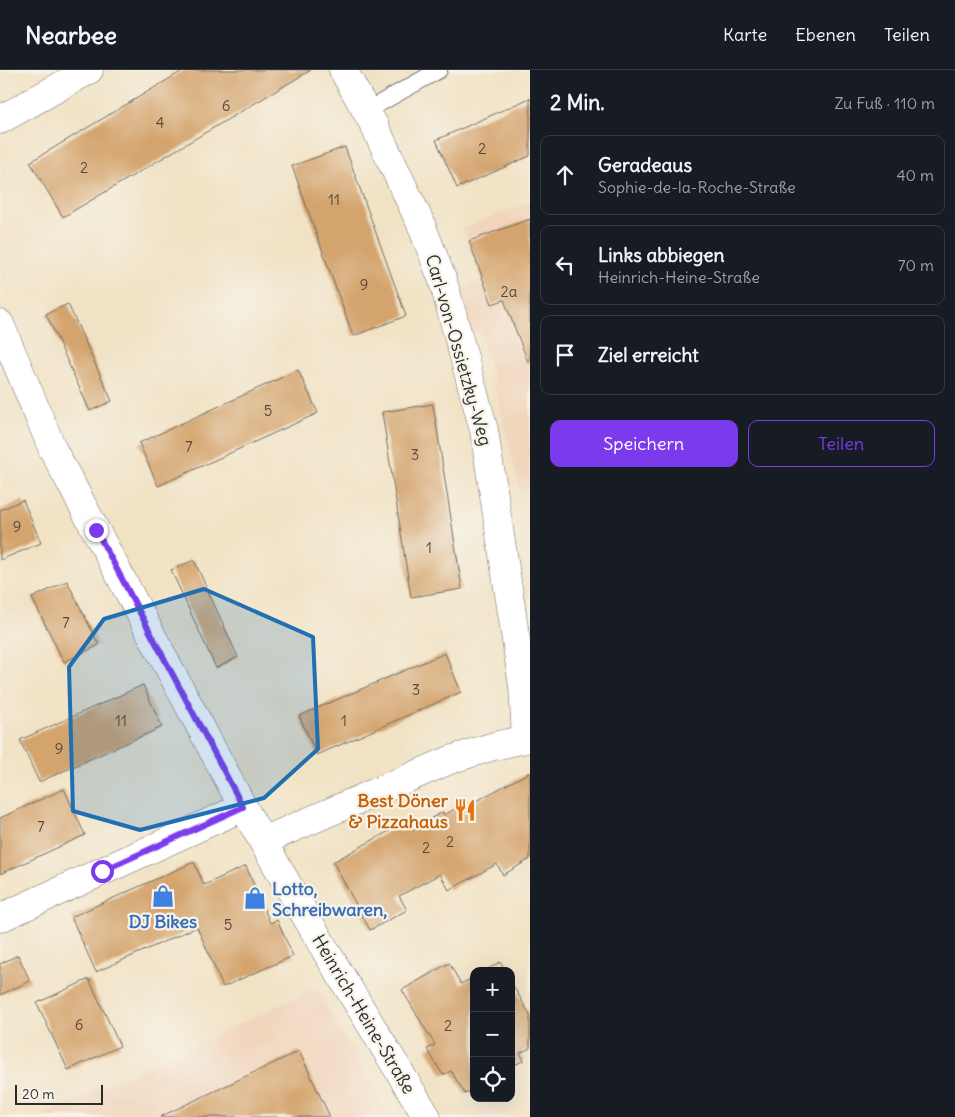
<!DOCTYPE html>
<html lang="de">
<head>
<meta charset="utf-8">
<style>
  :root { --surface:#171b24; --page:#20242c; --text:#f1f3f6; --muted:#9ea1a6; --line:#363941; --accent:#7c3aed }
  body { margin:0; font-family:Delius,sans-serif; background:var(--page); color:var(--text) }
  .controls { position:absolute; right:15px; bottom:15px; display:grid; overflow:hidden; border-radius:10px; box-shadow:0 5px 20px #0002 }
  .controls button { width:45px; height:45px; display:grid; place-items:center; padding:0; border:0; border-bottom:1px solid var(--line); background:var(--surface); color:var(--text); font:25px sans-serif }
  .scale { position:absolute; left:15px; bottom:12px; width:88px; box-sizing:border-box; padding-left:5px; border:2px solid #2b2b2b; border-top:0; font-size:14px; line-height:18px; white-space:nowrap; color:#2b2b2b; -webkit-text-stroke:4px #f7f3e8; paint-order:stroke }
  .stop { position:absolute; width:15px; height:15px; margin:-11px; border:4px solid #7c3aed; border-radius:50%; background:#fff }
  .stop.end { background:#7c3aed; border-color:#fff; box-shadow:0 1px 5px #0008 }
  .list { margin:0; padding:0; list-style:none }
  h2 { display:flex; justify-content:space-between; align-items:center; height:65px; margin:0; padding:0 20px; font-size:21px }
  h2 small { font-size:16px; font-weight:400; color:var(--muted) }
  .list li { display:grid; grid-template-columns:32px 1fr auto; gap:15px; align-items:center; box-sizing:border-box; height:80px; margin:0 10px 10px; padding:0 10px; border:1px solid var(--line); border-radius:10px }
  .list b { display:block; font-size:19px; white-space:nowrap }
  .list p { margin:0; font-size:16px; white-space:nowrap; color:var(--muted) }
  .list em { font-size:16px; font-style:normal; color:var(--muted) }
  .actions { display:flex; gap:10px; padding:15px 20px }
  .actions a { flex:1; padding:11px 0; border:1px solid var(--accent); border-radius:10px; text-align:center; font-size:18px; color:var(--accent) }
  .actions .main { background:var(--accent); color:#fff }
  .icon { flex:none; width:28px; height:28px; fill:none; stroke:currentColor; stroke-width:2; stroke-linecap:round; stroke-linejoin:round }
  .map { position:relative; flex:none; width:530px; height:1047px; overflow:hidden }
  header { display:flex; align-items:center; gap:30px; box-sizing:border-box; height:70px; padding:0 25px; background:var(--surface); border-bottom:1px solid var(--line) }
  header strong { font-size:24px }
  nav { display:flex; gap:28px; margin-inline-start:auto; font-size:18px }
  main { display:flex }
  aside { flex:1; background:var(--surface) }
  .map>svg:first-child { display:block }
  .built { fill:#f1d5bd }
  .building { fill:#d4a46e }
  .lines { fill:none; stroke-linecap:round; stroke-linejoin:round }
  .service-casing { stroke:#706b61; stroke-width:18 }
  .minor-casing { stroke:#706b61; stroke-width:29 }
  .service { stroke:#fff; stroke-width:16 }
  .minor { stroke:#fff; stroke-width:28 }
  .route { stroke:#7c3aed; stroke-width:6 }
  .marked { fill:#1f6fb2; fill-opacity:0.2; stroke:#1f6fb2; stroke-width:4; stroke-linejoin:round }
  .labels { text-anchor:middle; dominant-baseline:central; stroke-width:4.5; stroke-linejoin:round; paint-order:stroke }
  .number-label { font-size:15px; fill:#55493c }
  .street-label { font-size:18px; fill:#2b2b2b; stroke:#f7f3e8 }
  .food-label { font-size:18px; font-weight:bold; fill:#c56008; stroke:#f7f3e8; text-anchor:end }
  .shop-label { font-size:18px; font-weight:bold; fill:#366cbe; stroke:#f7f3e8; text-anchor:start }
</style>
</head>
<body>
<header>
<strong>Nearbee</strong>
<nav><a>Karte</a><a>Ebenen</a><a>Teilen</a></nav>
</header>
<main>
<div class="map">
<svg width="530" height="1047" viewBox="0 0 530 1047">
  <rect width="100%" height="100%" fill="#f7f3e8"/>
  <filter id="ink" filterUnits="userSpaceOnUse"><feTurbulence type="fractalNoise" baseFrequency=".02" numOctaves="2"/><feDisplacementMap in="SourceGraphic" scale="10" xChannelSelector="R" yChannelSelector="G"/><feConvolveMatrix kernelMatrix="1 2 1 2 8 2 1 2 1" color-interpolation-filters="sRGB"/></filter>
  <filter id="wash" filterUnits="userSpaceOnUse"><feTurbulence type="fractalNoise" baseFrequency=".0096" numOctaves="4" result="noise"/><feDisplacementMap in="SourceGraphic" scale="20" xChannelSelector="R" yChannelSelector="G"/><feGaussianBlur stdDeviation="1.12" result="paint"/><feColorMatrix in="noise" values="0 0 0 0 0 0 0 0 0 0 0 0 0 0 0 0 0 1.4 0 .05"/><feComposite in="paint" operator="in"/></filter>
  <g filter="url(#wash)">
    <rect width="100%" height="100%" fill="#f1e2c4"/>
    <g class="built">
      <polygon points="530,132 530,415 521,423 480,260 470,264 456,222 483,211 463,158"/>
      <polygon points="316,918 391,1047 40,1047"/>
    </g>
    <g id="blocks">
      <g class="building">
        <polygon points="184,0 311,0 63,147 30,92"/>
        <polygon points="530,28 530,86 457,118 436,70"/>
        <polygon points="345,77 406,246 353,266 292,96"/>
        <polygon points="530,149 530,291 528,292 504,230 492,234 469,171"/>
        <polygon points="68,234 112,331 90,341 46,244"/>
        <polygon points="298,300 318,343 158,416 139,373"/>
        <polygon points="433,334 462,519 411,527 382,342"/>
        <polygon points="23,430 41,473 0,490 0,440"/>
        <polygon points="194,490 238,587 216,598 171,500"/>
        <polygon points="67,511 99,575 64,592 32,528"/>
        <polygon points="445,583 461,622 317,685 299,646"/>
        <polygon points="143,615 162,657 39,712 20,670"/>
        <polygon points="530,702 530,789 503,805 497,794 449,820 440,804 399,826 407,840 370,860 333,792 411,749 415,757 443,742 444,745 467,732 469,735"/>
        <polygon points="64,719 85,765 0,804 0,748"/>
        <polygon points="194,792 204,815 246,796 270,853 277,850 293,886 223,917 197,857 96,902 71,847"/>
        <polygon points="18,885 30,911 0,925 0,894"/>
        <polygon points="500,892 505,901 485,901"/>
        <polygon points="449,893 461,914 474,907 474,1019 465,1024 451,1001 443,1005 427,979 435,975 402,920"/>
        <polygon points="89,909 120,976 68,1000 37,933"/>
        <polygon points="511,912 530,945 530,978 520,983 524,990 511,997"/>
        <polygon points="299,981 330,1047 160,1047"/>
      </g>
    </g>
  </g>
  <g filter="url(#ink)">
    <use href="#blocks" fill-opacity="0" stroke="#706b61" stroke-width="1"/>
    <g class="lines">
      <defs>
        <polyline id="service" points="366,41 439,0"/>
        <g id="minor">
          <polyline points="343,0 374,55 421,154 443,211 484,360 523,616 526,668"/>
          <polyline points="0,50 89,0"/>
          <polyline points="0,254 53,380 243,737 327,883 427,1047"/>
          <polyline points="263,771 450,690 494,676 530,668"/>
          <polyline points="0,848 243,737"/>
        </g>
      </defs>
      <use href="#service" class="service-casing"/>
      <use href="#minor" class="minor-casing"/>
      <use href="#service" class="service"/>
      <use href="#minor" class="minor"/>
    </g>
  </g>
  <g class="lines" filter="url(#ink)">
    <polyline class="route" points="96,460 243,737 102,801"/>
  </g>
  <path class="marked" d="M204,519l109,48 5,112 -54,49 -124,32 -67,-19 -4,-144 35,-48z"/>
  <defs>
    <symbol id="restaurant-bare" viewBox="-9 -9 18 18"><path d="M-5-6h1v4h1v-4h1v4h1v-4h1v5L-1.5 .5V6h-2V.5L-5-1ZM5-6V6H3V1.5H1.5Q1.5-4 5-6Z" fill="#e8710a" stroke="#f7f3e8" stroke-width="2.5" paint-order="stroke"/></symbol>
    <symbol id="shop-bare" viewBox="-9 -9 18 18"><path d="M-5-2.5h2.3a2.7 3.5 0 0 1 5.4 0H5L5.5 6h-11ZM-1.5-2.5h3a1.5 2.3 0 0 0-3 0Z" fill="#3f7fe0" stroke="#f7f3e8" stroke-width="2.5" paint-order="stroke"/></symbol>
  </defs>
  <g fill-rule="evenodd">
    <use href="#restaurant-bare" x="449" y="724" width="32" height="32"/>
    <use href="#shop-bare" x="147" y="810" width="32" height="32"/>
    <use href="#shop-bare" x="239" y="812" width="32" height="32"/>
  </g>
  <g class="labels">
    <g class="number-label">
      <text x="226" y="35">6</text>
      <text x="160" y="52">4</text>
      <text x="482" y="78">2</text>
      <text x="84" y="97">2</text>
      <text x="334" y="129">11</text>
      <text x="364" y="214">9</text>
      <text x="509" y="221">2a</text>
      <text x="268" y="340">5</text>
      <text x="189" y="376">7</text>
      <text x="415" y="384">3</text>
      <text x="17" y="456">9</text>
      <text x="429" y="477">1</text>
      <text x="66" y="552">7</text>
      <text x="416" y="619">3</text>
      <text x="121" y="650">11</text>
      <text x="344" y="650">1</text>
      <text x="59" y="678">9</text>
      <text x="41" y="756">7</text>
      <text x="450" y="771">2</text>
      <text x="426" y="777">2</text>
      <text x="228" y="854">5</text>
      <text x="79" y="954">6</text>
      <text x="448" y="955">2</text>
    </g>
    <g class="street-label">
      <text transform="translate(459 280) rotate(74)">Carl-von-Ossietzky-Weg</text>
      <text transform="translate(364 944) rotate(59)">Heinrich-Heine-Straße</text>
    </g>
    <g class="food-label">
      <text x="448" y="730">Best Döner<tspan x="448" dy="21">&amp; Pizzahaus</tspan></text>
    </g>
    <g class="shop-label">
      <text x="272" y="818">Lotto,<tspan x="272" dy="21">Schreibwaren,</tspan></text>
      <text x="163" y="851" text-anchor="middle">DJ Bikes</text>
    </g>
  </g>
</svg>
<div class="controls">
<button>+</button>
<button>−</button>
<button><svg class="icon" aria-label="locate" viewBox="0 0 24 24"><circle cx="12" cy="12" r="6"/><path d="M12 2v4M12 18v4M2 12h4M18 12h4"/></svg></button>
</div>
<div class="scale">20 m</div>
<div class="stop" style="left:102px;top:801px"></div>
<div class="stop end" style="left:96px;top:460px"></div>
</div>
<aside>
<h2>2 Min.<small>Zu Fuß · 110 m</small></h2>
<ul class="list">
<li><svg class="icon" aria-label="ahead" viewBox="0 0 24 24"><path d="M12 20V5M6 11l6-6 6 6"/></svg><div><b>Geradeaus</b><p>Sophie-de-la-Roche-Straße</p></div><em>40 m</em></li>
<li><svg class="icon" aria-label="left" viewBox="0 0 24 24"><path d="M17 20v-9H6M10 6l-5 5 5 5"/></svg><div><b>Links abbiegen</b><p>Heinrich-Heine-Straße</p></div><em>70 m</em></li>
<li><svg class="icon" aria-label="arrive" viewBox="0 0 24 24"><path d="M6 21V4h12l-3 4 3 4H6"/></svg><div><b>Ziel erreicht</b></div></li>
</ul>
<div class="actions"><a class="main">Speichern</a><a>Teilen</a></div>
</aside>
</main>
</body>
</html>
